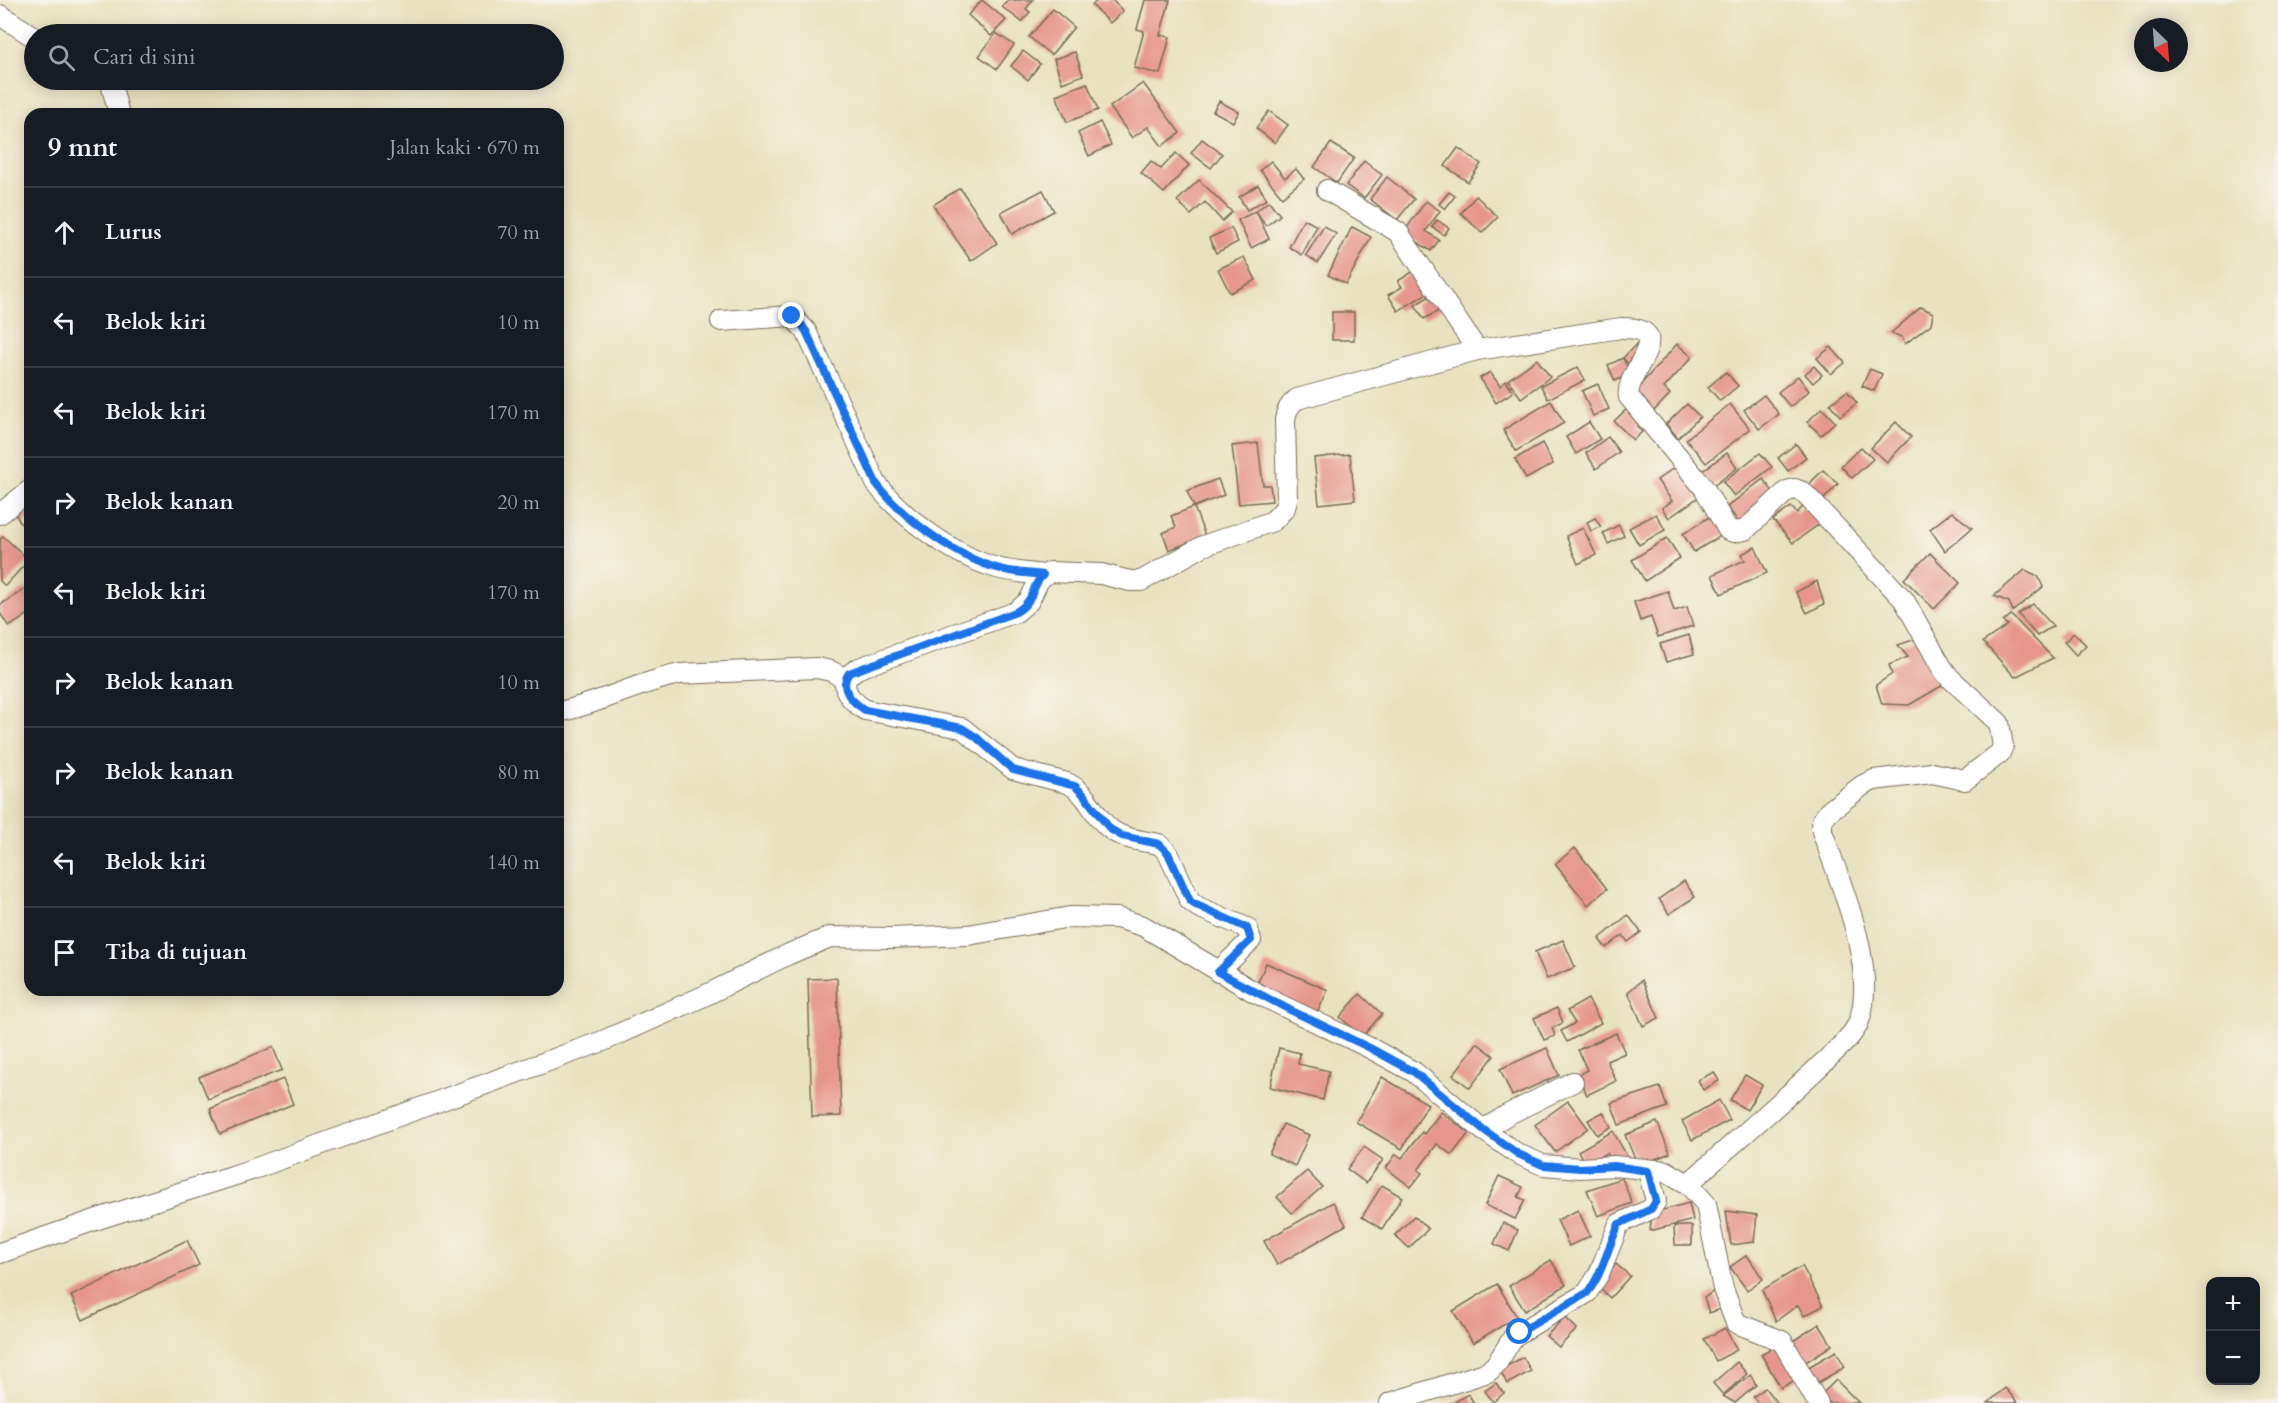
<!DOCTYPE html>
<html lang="id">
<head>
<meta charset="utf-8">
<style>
  :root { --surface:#171b24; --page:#20242c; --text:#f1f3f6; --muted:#9ea1a6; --line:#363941 }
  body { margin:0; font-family:Cardo,serif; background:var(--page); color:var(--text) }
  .controls { position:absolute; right:18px; bottom:18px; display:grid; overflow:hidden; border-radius:12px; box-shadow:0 3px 15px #0003 }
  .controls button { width:54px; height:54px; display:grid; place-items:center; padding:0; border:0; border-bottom:2px solid var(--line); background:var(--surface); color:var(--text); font:30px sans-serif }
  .compass { position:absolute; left:2134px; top:18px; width:54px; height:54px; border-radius:50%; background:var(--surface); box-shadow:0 3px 15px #0003; rotate:155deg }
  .stop { position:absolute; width:18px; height:18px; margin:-14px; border:4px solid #1a73e8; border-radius:50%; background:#fff }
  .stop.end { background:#1a73e8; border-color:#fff; box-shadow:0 2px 6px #0008 }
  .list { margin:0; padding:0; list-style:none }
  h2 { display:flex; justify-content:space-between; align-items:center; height:78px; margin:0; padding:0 24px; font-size:26px }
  h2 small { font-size:20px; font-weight:400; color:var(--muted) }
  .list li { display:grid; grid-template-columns:39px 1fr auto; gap:18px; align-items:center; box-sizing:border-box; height:90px; padding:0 24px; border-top:2px solid var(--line) }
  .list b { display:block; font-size:22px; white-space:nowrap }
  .list em { font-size:20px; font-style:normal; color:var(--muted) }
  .icon { flex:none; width:33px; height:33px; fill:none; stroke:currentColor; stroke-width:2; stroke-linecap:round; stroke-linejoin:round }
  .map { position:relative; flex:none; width:2278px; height:1403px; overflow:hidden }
  .search { position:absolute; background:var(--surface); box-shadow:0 3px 15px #0003; left:24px; top:24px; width:540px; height:66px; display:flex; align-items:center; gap:15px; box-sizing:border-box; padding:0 21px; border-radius:33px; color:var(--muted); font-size:22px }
  .panel { position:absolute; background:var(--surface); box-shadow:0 3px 15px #0003; left:24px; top:108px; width:540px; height:888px; border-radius:18px }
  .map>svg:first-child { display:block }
  .building { fill:#e6968e }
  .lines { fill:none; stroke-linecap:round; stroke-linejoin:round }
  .street-casing { stroke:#786a57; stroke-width:22 }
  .street { stroke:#fff; stroke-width:20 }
  .route { stroke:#1a73e8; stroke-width:8 }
</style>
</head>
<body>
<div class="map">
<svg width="2278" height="1403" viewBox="0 0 2278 1403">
  <rect width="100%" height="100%" fill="#f7f3e8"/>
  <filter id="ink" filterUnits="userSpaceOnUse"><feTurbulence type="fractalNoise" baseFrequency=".0167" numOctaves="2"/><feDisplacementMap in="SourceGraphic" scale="12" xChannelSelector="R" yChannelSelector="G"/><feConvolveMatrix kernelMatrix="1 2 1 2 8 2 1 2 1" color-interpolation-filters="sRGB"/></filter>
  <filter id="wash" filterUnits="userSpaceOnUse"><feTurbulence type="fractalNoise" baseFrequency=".008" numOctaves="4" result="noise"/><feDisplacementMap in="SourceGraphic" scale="24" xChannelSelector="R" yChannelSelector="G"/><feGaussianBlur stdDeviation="1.35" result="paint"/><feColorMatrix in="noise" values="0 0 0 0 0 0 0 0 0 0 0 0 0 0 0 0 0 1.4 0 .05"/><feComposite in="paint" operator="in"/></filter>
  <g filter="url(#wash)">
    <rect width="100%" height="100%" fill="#e9e2c1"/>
    <g id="blocks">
      <g class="building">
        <polygon points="982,0 1006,20 991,36 968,15"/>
        <polygon points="1008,0 1033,0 1026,9 1030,12 1022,22 1002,7"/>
        <polygon points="1098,0 1112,0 1123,11 1110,23 1092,5"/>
        <polygon points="1145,0 1170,0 1160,35 1170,37 1160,74 1134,68 1144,31 1137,29"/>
        <polygon points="1053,9 1074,27 1051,55 1029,37"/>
        <polygon points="996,33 1014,45 997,69 979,56"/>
        <polygon points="1023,51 1040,64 1028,80 1011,66"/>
        <polygon points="1075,52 1083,75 1062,83 1054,59"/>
        <polygon points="1087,83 1098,110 1067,122 1056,95"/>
        <polygon points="1143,83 1180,133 1162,146 1148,127 1132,138 1110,107"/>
        <polygon points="1219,101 1239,112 1233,122 1213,111"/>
        <polygon points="1269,111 1288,125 1275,143 1256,128"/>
        <polygon points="1100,122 1111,145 1089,156 1078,133"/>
        <polygon points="1202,139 1222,154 1211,168 1191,153"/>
        <polygon points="1331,143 1354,158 1337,183 1314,167"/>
        <polygon points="1458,148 1481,164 1468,182 1445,166"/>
        <polygon points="1176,153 1189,165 1164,193 1141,173 1151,161 1161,169"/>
        <polygon points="1271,161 1285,178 1296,169 1304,179 1282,197 1260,170"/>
        <polygon points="1364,161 1382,175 1364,198 1346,185"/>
        <polygon points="1387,177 1414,199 1397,220 1370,199"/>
        <polygon points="1199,180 1232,212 1222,221 1205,202 1191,215 1177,201"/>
        <polygon points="1258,185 1267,199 1247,210 1239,197"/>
        <polygon points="960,188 997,243 971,261 933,205"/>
        <polygon points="1043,190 1054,211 1012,234 1001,212"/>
        <polygon points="1449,192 1455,196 1445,209 1439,204"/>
        <polygon points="1476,196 1498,217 1482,233 1461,213"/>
        <polygon points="1269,201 1280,215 1266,226 1256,211"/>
        <polygon points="1426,201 1440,211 1426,231 1439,240 1431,251 1403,233"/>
        <polygon points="1256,211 1269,239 1251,248 1238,220"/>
        <polygon points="1304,219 1317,226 1302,255 1289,247"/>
        <polygon points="1437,220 1449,228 1444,235 1432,227"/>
        <polygon points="1324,226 1336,234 1318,263 1306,255"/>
        <polygon points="1352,227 1371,237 1346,284 1328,275"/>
        <polygon points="1231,228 1238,242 1216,253 1209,238"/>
        <polygon points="1244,257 1256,280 1230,293 1218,269"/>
        <polygon points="1417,269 1431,291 1398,311 1388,295 1402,287 1398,281"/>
        <polygon points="1433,294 1442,309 1424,319 1415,305"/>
        <polygon points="1921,307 1933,313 1931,324 1905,344 1902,337 1891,333"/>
        <rect x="1332" y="312" width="22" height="28"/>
        <polygon points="1639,341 1646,348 1629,365 1623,358"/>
        <polygon points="1677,344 1692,357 1664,388 1670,394 1654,411 1634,392"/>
        <polygon points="1831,347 1845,363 1831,374 1817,358"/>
        <polygon points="1623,358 1630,374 1615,381 1608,365"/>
        <polygon points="1537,359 1550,377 1521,398 1508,380"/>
        <polygon points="1814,366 1822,375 1813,383 1805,374"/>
        <polygon points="1578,367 1585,380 1548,399 1541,386"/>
        <polygon points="1870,369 1882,374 1874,391 1862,386"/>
        <polygon points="1490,372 1500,386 1506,381 1513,392 1496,403 1480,378"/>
        <polygon points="1726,372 1738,386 1720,401 1708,387"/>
        <polygon points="1798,376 1809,391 1790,407 1778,392"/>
        <polygon points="1598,384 1609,409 1593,416 1582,391"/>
        <polygon points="1847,391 1857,403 1840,416 1830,404"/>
        <polygon points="1764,395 1779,414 1759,429 1744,410"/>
        <polygon points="1551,401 1564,423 1516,451 1503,430"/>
        <polygon points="1687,404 1700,417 1678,438 1666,424"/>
        <polygon points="1730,404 1750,429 1706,463 1686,439"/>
        <polygon points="1630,406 1644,420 1637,426 1642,432 1633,440 1614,421"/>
        <polygon points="1822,408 1835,422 1821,435 1807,422"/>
        <polygon points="1589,422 1600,439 1576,454 1566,437"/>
        <polygon points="1896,422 1911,437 1887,462 1871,448"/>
        <polygon points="1608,437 1619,452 1596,469 1586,453"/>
        <polygon points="1258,443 1263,485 1270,485 1272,501 1239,504 1232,446"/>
        <polygon points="1542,443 1553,464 1526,479 1515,459"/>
        <polygon points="1796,444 1806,457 1788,471 1778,458"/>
        <polygon points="1861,447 1873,459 1852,478 1841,466"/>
        <polygon points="1727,453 1737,468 1712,487 1701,472"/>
        <polygon points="1760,453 1772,467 1734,496 1723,482"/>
        <polygon points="1350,454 1355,500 1319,504 1314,458"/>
        <polygon points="1678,465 1700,496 1669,518 1662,508 1672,501 1657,480"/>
        <polygon points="1823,470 1838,484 1824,499 1808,485"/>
        <polygon points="1218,479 1224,495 1194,507 1205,536 1169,550 1163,533 1176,527 1171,516 1194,507 1187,491"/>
        <polygon points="1763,479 1778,498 1742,526 1727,507"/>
        <polygon points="1814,495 1825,520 1793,543 1773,520 1791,507 1797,513"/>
        <polygon points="30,502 30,519 21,524 14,511"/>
        <polygon points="1952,512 1972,528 1945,551 1930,529"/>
        <polygon points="1715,513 1727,532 1694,552 1683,534"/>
        <polygon points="1656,514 1665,530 1639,545 1629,528"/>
        <polygon points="1595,518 1601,527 1591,531 1587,522"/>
        <polygon points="1619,525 1624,536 1608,544 1603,533"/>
        <polygon points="1583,528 1596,555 1578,564 1566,536"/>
        <polygon points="3,536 29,560 5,586 0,581 0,540"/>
        <polygon points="1667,538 1680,558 1645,581 1632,560"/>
        <polygon points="1755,547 1767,573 1721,594 1712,575 1745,560 1742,554"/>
        <polygon points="1930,553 1960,583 1934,609 1904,579"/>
        <polygon points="2025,570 2038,576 2043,587 2013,611 2009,602 1994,596"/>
        <polygon points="1817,581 1824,604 1807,613 1796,592"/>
        <polygon points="26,588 30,594 30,613 9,627 0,613 0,605"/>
        <polygon points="1668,591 1674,611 1687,607 1693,626 1658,637 1651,617 1640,621 1634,602"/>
        <polygon points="2033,604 2053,626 2037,636 2018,614"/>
        <polygon points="2011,615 2053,658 2015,677 1983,642 2008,625 2003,622"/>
        <polygon points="2074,633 2086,645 2076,655 2064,642"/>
        <polygon points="1689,635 1694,654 1666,662 1660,644"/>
        <polygon points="1919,638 1950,681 1909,705 1882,704 1876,685 1892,674 1889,665 1908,657 1898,645"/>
        <polygon points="1575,848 1607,889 1588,905 1555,864"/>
        <polygon points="1684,881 1695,897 1669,914 1659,899"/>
        <polygon points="1628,915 1641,932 1628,942 1623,935 1606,948 1599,939"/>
        <polygon points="1563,940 1575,967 1547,979 1535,952"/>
        <polygon points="1266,963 1328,990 1317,1013 1256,987"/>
        <polygon points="837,978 841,1116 812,1117 808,979"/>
        <polygon points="1642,980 1659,1018 1643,1026 1628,992"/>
        <polygon points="1360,994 1382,1014 1362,1037 1340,1017"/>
        <polygon points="1588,999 1601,1023 1567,1042 1561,1031 1575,1023 1567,1011"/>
        <polygon points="1557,1008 1563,1023 1552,1028 1555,1036 1544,1040 1534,1018"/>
        <polygon points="1616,1033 1625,1053 1607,1061 1616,1081 1587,1095 1578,1075 1587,1070 1578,1050"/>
        <polygon points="1477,1043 1494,1056 1470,1088 1453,1075"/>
        <polygon points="273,1047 282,1070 208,1099 199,1077"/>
        <polygon points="1279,1048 1300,1053 1298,1064 1329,1071 1323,1100 1270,1087"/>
        <polygon points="1547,1048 1559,1075 1512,1096 1500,1069"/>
        <polygon points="1714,1072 1719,1081 1703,1090 1698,1080"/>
        <polygon points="1745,1075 1762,1085 1747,1110 1730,1100"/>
        <polygon points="1382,1077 1428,1104 1402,1149 1356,1122"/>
        <polygon points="283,1079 293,1104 220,1134 210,1109"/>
        <polygon points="1660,1087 1667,1107 1619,1125 1611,1103"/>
        <polygon points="1719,1100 1730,1120 1692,1140 1682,1121"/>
        <polygon points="1568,1101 1588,1128 1555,1152 1535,1125"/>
        <polygon points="1441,1112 1469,1133 1452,1155 1437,1144 1418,1170 1422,1173 1411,1187 1386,1168 1396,1154 1402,1158 1422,1132 1424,1134"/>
        <polygon points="1603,1112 1611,1127 1597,1135 1588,1120"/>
        <polygon points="1657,1122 1670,1153 1638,1166 1625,1135"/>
        <polygon points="1283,1124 1309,1135 1295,1166 1269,1154"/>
        <polygon points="1613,1131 1628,1158 1614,1166 1607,1153 1585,1164 1578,1151"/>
        <polygon points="1364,1147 1383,1160 1366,1183 1347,1169"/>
        <polygon points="1307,1171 1322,1187 1292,1213 1277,1197"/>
        <polygon points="1499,1176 1523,1187 1518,1197 1525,1200 1515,1219 1485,1205"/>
        <polygon points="1622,1178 1632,1203 1598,1216 1587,1190"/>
        <polygon points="1382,1185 1402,1197 1382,1229 1362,1217"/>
        <polygon points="1333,1202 1346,1225 1277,1265 1264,1241"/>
        <polygon points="1689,1203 1693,1220 1650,1231 1652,1213"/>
        <polygon points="1578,1210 1590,1236 1569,1246 1557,1220"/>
        <polygon points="1726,1211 1757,1215 1754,1242 1731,1245"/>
        <polygon points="1414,1216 1428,1229 1409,1248 1395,1235"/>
        <polygon points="1503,1223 1518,1230 1509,1251 1494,1244"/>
        <polygon points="1674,1226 1692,1226 1692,1245 1675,1245"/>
        <polygon points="187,1240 199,1265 83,1320 71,1296"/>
        <polygon points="1747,1255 1763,1279 1747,1290 1730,1267"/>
        <polygon points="1551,1260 1566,1285 1525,1311 1509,1286"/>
        <polygon points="1616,1264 1630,1276 1610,1298 1597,1286"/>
        <polygon points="1802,1266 1823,1306 1804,1316 1798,1305 1776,1321 1762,1290"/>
        <polygon points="1497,1284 1517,1317 1473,1343 1453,1311"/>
        <polygon points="1714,1291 1720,1309 1709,1313 1704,1298"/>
        <polygon points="1565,1317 1577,1329 1559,1347 1546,1336"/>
        <polygon points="1819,1324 1832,1345 1803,1364 1790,1343"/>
        <polygon points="1725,1328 1737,1350 1716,1361 1704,1339"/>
        <polygon points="1780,1343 1799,1378 1781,1388 1761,1354"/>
        <polygon points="1836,1351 1845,1367 1819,1382 1805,1369"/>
        <polygon points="1523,1357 1531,1371 1507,1384 1500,1370"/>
        <polygon points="1737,1362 1747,1374 1723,1395 1713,1383"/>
        <polygon points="1751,1375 1756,1385 1735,1403 1723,1396"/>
        <polygon points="1836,1380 1859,1403 1829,1403 1821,1395"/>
        <polygon points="1496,1383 1504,1393 1493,1402 1485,1391"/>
        <polygon points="1765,1388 1777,1403 1758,1403 1753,1397"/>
        <polygon points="2005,1388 2018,1403 1988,1403"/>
        <polygon points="1468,1394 1474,1403 1453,1403"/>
      </g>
    </g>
  </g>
  <g filter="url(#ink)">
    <use href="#blocks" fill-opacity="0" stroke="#786a57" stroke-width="1.5"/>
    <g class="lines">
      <defs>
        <g id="street">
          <polyline points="0,15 34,37"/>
          <polyline points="110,80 119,114"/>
          <polyline points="1327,190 1398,232 1477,350"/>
          <path d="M721,321l71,-5 14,15 70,152c25,34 80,74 121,85 15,4 31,5 46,7"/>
          <polyline points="0,514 30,490"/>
          <path d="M558,712c42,-8 80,-30 122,-38l137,-6 14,3 14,8"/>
          <path d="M1218,972l33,-32 -4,-12 -49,-21 -8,-6 -22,-48 -9,-9c-16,-3 -38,-5 -50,-16 -17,-14 -21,-36 -42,-45l-54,-14 -51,-41 -97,-18c-18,-12 -31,-29 -6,-42l157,-56 13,-11 11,-23 10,-6 51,2 29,7h11l62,-35 70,-25 12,-13 2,-9 -2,-79c1,-9 4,-15 12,-21l180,-49 144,-22c60,-1 2,45 8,69l75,91 24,42 6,2 11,-2 42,-39 8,-2 8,3 101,108 37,66 8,11 50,46 4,23 -3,7 -35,27 -33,-7 -58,7 -11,5 -35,27 -6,9v10c18,52 56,136 37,190 -6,16 -23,29 -35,41 -44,42 -91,81 -136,122"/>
          <polyline points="1483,1130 1507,1115 1573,1082"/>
          <polyline points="0,1253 101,1218 251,1170 603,1041 704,996 789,954 830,937 890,938 968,935 1070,917 1117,918 1143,926 1256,993 1370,1048 1414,1072 1483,1130 1518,1154 1543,1165 1580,1168 1614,1166 1666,1171 1688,1184 1706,1204 1723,1289 1736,1323 1782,1341 1818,1403"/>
          <polyline points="1390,1403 1488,1372 1497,1363 1514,1336 1587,1293 1599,1274 1619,1224 1651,1209 1656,1201 1648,1171"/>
        </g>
      </defs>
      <use href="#street" class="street-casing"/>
      <use href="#street" class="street"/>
    </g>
  </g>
  <g class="lines" filter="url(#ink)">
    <path class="route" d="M792,316l9,8 5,7 70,152c25,34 80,74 121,85 15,5 31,5 46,7 -13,12 -7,25 -27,37l-167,61c-11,15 3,29 16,37l97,18 14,9 37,33 62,16 8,8 27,35 12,7 37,8 9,9 22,48 4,3 53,24 4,12 -33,32 72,38 80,38 44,24 70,58 34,24 25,11 37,3 34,-2 34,5 8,30 -5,8 -32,15c-11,22 -16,50 -32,69l-67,39"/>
  </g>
</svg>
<div class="controls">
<button>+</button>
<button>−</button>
</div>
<svg class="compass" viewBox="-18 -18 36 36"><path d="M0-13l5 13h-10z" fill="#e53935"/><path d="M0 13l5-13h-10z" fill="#9ea1a6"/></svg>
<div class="stop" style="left:1520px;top:1332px"></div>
<div class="stop end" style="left:792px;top:316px"></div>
<div class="search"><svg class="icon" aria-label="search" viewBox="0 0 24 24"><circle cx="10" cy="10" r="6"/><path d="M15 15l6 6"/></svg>Cari di sini</div>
<section class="panel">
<h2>9 mnt<small>Jalan kaki · 670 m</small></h2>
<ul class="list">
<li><svg class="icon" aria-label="ahead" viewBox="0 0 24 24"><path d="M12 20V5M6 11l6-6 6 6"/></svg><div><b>Lurus</b></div><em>70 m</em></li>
<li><svg class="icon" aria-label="left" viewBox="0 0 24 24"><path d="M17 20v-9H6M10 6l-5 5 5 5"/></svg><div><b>Belok kiri</b></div><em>10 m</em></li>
<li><svg class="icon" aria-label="left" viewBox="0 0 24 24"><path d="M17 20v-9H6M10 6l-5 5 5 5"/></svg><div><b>Belok kiri</b></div><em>170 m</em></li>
<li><svg class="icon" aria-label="right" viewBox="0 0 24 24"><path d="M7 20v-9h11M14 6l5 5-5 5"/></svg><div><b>Belok kanan</b></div><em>20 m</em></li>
<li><svg class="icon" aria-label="left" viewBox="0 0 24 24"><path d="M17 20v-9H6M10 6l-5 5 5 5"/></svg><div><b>Belok kiri</b></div><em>170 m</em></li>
<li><svg class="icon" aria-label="right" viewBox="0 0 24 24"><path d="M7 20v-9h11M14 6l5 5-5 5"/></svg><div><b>Belok kanan</b></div><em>10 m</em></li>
<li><svg class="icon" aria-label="right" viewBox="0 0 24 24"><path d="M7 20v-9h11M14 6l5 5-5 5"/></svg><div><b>Belok kanan</b></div><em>80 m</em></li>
<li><svg class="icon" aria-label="left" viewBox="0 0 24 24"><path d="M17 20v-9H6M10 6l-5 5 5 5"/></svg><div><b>Belok kiri</b></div><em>140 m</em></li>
<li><svg class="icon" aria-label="arrive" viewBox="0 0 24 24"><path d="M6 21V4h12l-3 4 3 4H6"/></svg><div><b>Tiba di tujuan</b></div></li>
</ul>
</section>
</div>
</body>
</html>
